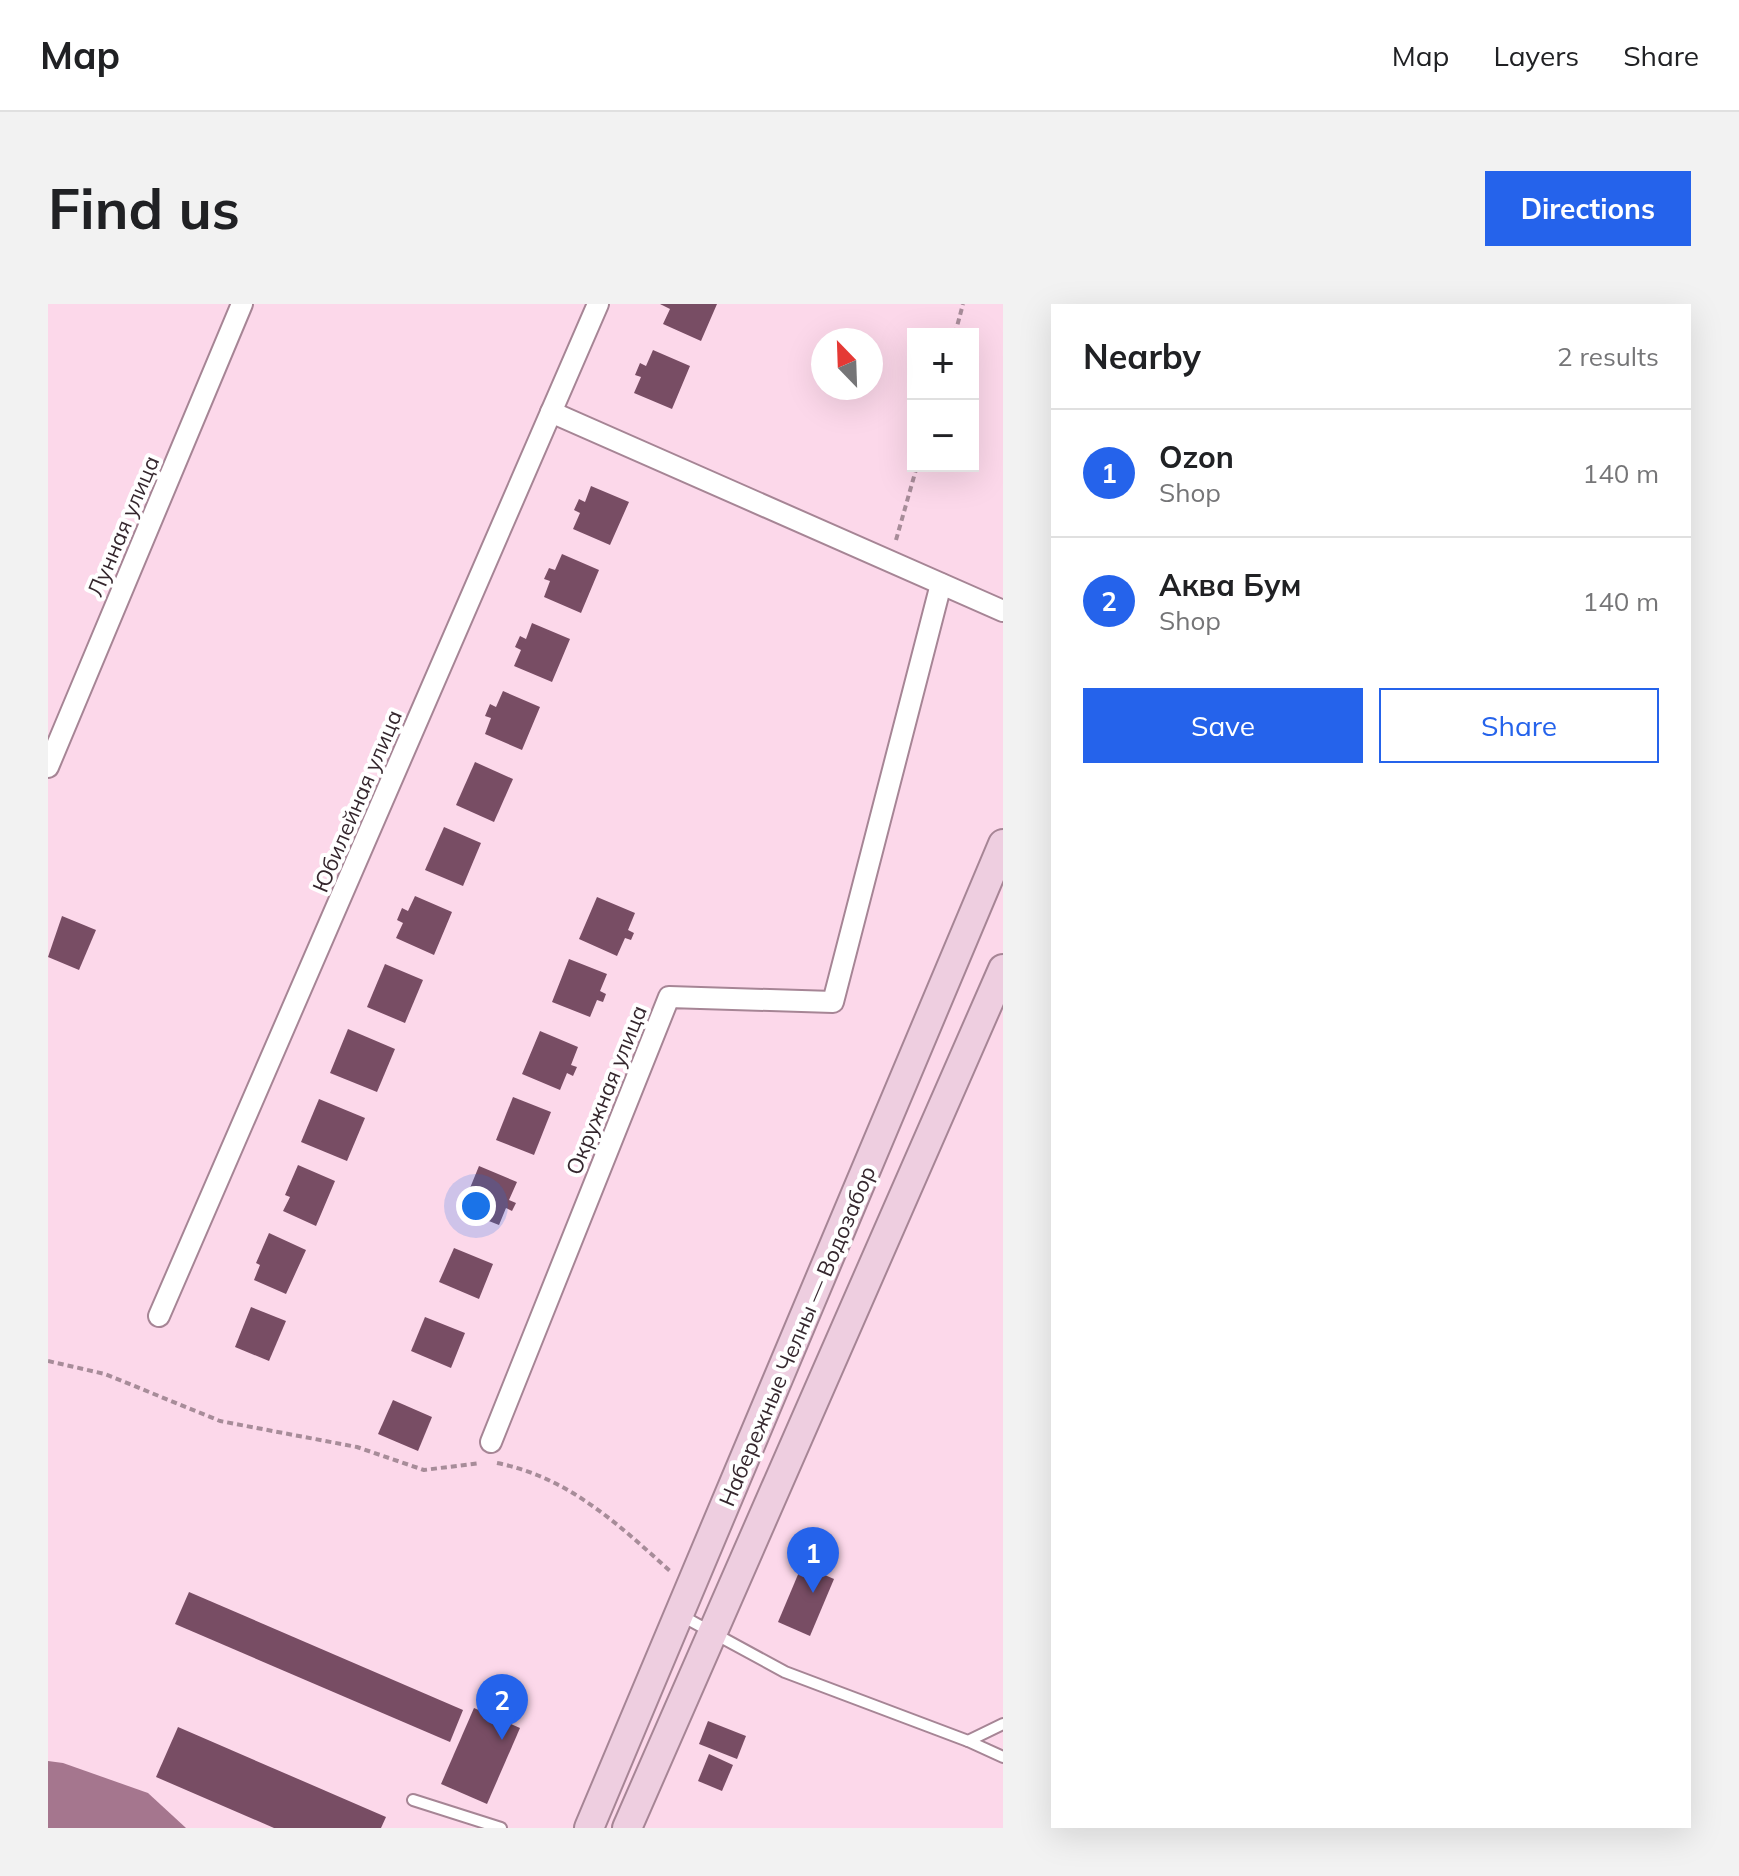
<!DOCTYPE html>
<html lang="en">
<head>
<meta charset="utf-8">
<style>
  :root { --surface:#fff; --page:#f2f2f2; --text:#202124; --muted:#757577; --line:#e0e0e0; --accent:#2563eb }
  body { margin:0; font-family:Mulish,sans-serif; background:var(--page); color:var(--text) }
  .controls { position:absolute; right:24px; top:24px; display:grid; overflow:hidden; border-radius:0px; box-shadow:0 8px 32px #0002 }
  .controls button { width:72px; height:72px; display:grid; place-items:center; padding:0; border:0; border-bottom:2px solid var(--line); background:var(--surface); color:var(--text); font:40px sans-serif }
  .compass { position:absolute; left:763px; top:24px; width:72px; height:72px; border-radius:50%; background:var(--surface); box-shadow:0 8px 32px #0002; rotate:337deg }
  .you { position:absolute; left:428px; top:902px; width:28px; height:28px; margin:-20px; border:6px solid #fff; border-radius:50%; background:#1a73e8; box-shadow:0 0 0 12px #1a73e833 }
  .badge { display:grid; place-items:center; width:52px; height:52px; border-radius:50%; background:var(--accent); color:#fff; font-size:26px; font-weight:700 }
  .pin { position:absolute; translate:-50% -66px; filter:drop-shadow(0 2px 4px #0008) }
  .pin::after { content:''; position:absolute; top:42px; width:28px; height:24px; background:inherit; clip-path:polygon(0 0,100% 0,50% 100%) }
  .list { margin:0; padding:0; list-style:none }
  h2 { display:flex; justify-content:space-between; align-items:center; height:104px; margin:0; padding:0 32px; font-size:34px }
  h2 small { font-size:26px; font-weight:400; color:var(--muted) }
  .list li { display:grid; grid-template-columns:52px 1fr auto; gap:24px; align-items:center; box-sizing:border-box; height:128px; padding:0 32px; border-top:2px solid var(--line) }
  .list b { display:block; font-size:30px; white-space:nowrap }
  .list p { margin:0; font-size:26px; white-space:nowrap; color:var(--muted) }
  .list em { font-size:26px; font-style:normal; color:var(--muted) }
  .actions { display:flex; gap:16px; padding:24px 32px }
  .actions a { flex:1; padding:18px 0; border:2px solid var(--accent); border-radius:0px; text-align:center; font-size:28px; color:var(--accent) }
  .actions .main { background:var(--accent); color:#fff }
  .map { position:relative; flex:none; width:955px; height:1524px; overflow:hidden; border-radius:0px }
  header { display:flex; align-items:center; gap:48px; box-sizing:border-box; height:112px; padding:0 40px; background:var(--surface); border-bottom:2px solid var(--line) }
  header strong { font-size:38px }
  nav { display:flex; gap:44px; margin-inline-start:auto; font-size:28px }
  .intro { display:flex; align-items:center; justify-content:space-between; box-sizing:border-box; height:192px; padding:0 48px }
  h1 { margin:0; font-size:56px }
  .button { padding:20px 36px; border-radius:0px; background:var(--accent); color:#fff; font-size:28px; font-weight:700 }
  main { display:flex; gap:48px; padding:0 48px }
  aside { flex:1; background:var(--surface); border-radius:0px; box-shadow:0 8px 32px #0002 }
  .map>svg:first-child { display:block }
  .water { fill:#a5768e }
  .building { fill:#784d64 }
  .lines { fill:none; stroke-linecap:round; stroke-linejoin:round }
  .lane-casing { stroke:#a68595; stroke-width:14 }
  .street-casing { stroke:#a68595; stroke-width:24 }
  .secondary-casing { stroke:#a68595; stroke-width:32 }
  .path { stroke:#a78c99; stroke-width:4; stroke-dasharray:6 4; stroke-linecap:butt }
  .lane { stroke:#fff; stroke-width:10 }
  .street { stroke:#fff; stroke-width:20 }
  .secondary { stroke:#eecee0; stroke-width:28 }
  .labels { text-anchor:middle; dominant-baseline:central; stroke-width:8; stroke-linejoin:round; paint-order:stroke }
  .street-label { font-size:22px; fill:#35272e; stroke:#fff }
</style>
</head>
<body>
<header>
<strong>Map</strong>
<nav><a>Map</a><a>Layers</a><a>Share</a></nav>
</header>
<div class="intro"><h1>Find us</h1><a class="button">Directions</a></div>
<main>
<div class="map">
<svg width="955" height="1524" viewBox="0 0 955 1524">
  <rect width="100%" height="100%" fill="#fcd8ea"/>
  <polygon class="water" points="0,1457 15,1459 100,1489 138,1524 0,1524"/>
  <g class="building">
    <polygon points="612,0 669,0 653,37 615,20 622,5"/>
    <polygon points="605,46 642,62 624,105 586,89 593,73 587,71 592,59 598,62"/>
    <polygon points="543,182 581,198 562,241 525,225 532,209 526,206 531,195 537,198"/>
    <polygon points="514,250 551,266 533,309 496,293 502,277 496,275 501,264 507,266"/>
    <polygon points="484,319 522,335 504,378 466,362 473,346 467,343 472,332 478,335"/>
    <polygon points="455,387 492,403 474,446 437,430 443,414 437,412 442,400 448,403"/>
    <polygon points="427,458 465,475 446,518 408,501"/>
    <polygon points="396,523 433,539 415,582 377,566"/>
    <polygon points="367,592 404,608 386,651 348,634 355,619 349,616 354,604 360,607"/>
    <polygon points="549,593 587,609 580,626 586,629 583,636 577,634 569,652 531,635"/>
    <polygon points="14,612 48,626 31,666 0,653"/>
    <polygon points="521,655 559,670 552,687 558,690 555,698 549,696 542,713 504,698"/>
    <polygon points="337,660 375,676 357,719 319,703"/>
    <polygon points="300,725 347,745 329,788 282,769"/>
    <polygon points="492,727 530,743 523,761 529,763 525,772 519,769 512,786 474,770"/>
    <polygon points="465,793 503,808 486,851 448,836"/>
    <polygon points="271,795 317,814 299,857 253,838"/>
    <polygon points="250,861 287,877 268,922 235,907 242,893 237,891"/>
    <polygon points="431,862 469,878 461,896 468,899 464,907 458,904 451,921 413,906"/>
    <polygon points="221,929 258,946 238,990 206,976 212,961 208,959"/>
    <polygon points="406,944 445,960 431,995 391,978"/>
    <polygon points="203,1003 238,1017 221,1057 187,1043"/>
    <polygon points="377,1013 417,1029 403,1064 363,1047"/>
    <polygon points="345,1096 384,1113 370,1147 330,1130"/>
    <polygon points="754,1261 786,1275 762,1332 730,1318"/>
    <polygon points="141,1288 415,1406 402,1438 127,1320"/>
    <polygon points="426,1404 472,1424 439,1500 393,1480"/>
    <polygon points="660,1417 698,1432 689,1455 651,1440"/>
    <polygon points="130,1423 338,1513 333,1524 226,1524 108,1473"/>
    <polygon points="661,1450 685,1461 674,1487 650,1477"/>
  </g>
  <g class="lines">
    <defs>
      <g id="lane">
        <polyline points="634,1312 737,1368 920,1437 955,1420"/>
        <polyline points="920,1437 955,1453"/>
        <polyline points="365,1496 453,1524"/>
      </g>
      <g id="street">
        <polyline points="503,108 955,307"/>
        <polyline points="0,463 194,0"/>
        <polyline points="111,1012 550,0"/>
        <polyline points="443,1138 621,693 785,698 893,280"/>
      </g>
      <g id="secondary">
        <polyline points="541,1524 955,540"/>
        <polyline points="579,1524 955,665"/>
      </g>
    </defs>
    <use href="#lane" class="lane-casing"/>
    <use href="#street" class="street-casing"/>
    <use href="#secondary" class="secondary-casing"/>
    <g class="path">
      <polyline points="907,30 915,0"/>
      <polyline points="848,236 869,162"/>
      <polyline points="0,1057 57,1070 172,1117 309,1143 376,1166 432,1159"/>
      <path d="M449,1159c71,14 121,61 173,108"/>
    </g>
    <use href="#lane" class="lane"/>
    <use href="#street" class="street"/>
    <use href="#secondary" class="secondary"/>
  </g>
  <g class="labels">
    <g class="street-label">
      <text transform="translate(75 222) rotate(-67)">Лунная улица</text>
      <text transform="translate(309 497) rotate(-67)">Юбилейная улица</text>
      <text transform="translate(558 786) rotate(-68)">Окружная улица</text>
      <text transform="translate(749 1032) rotate(-67)">Набережные Челны — Водозабор</text>
    </g>
  </g>
</svg>
<div class="controls">
<button>+</button>
<button>−</button>
</div>
<svg class="compass" viewBox="-18 -18 36 36"><path d="M0-13l5 13h-10z" fill="#e53935"/><path d="M0 13l5-13h-10z" fill="#757577"/></svg>
<div class="you"></div>
<div class="pin badge" style="left:765px;top:1289px">1</div>
<div class="pin badge" style="left:454px;top:1436px">2</div>
</div>
<aside>
<h2>Nearby<small>2 results</small></h2>
<ul class="list">
<li><span class="badge">1</span><div><b>Ozon</b><p>Shop</p></div><em>140 m</em></li>
<li><span class="badge">2</span><div><b>Аква Бум</b><p>Shop</p></div><em>140 m</em></li>
</ul>
<div class="actions"><a class="main">Save</a><a>Share</a></div>
</aside>
</main>
</body>
</html>
